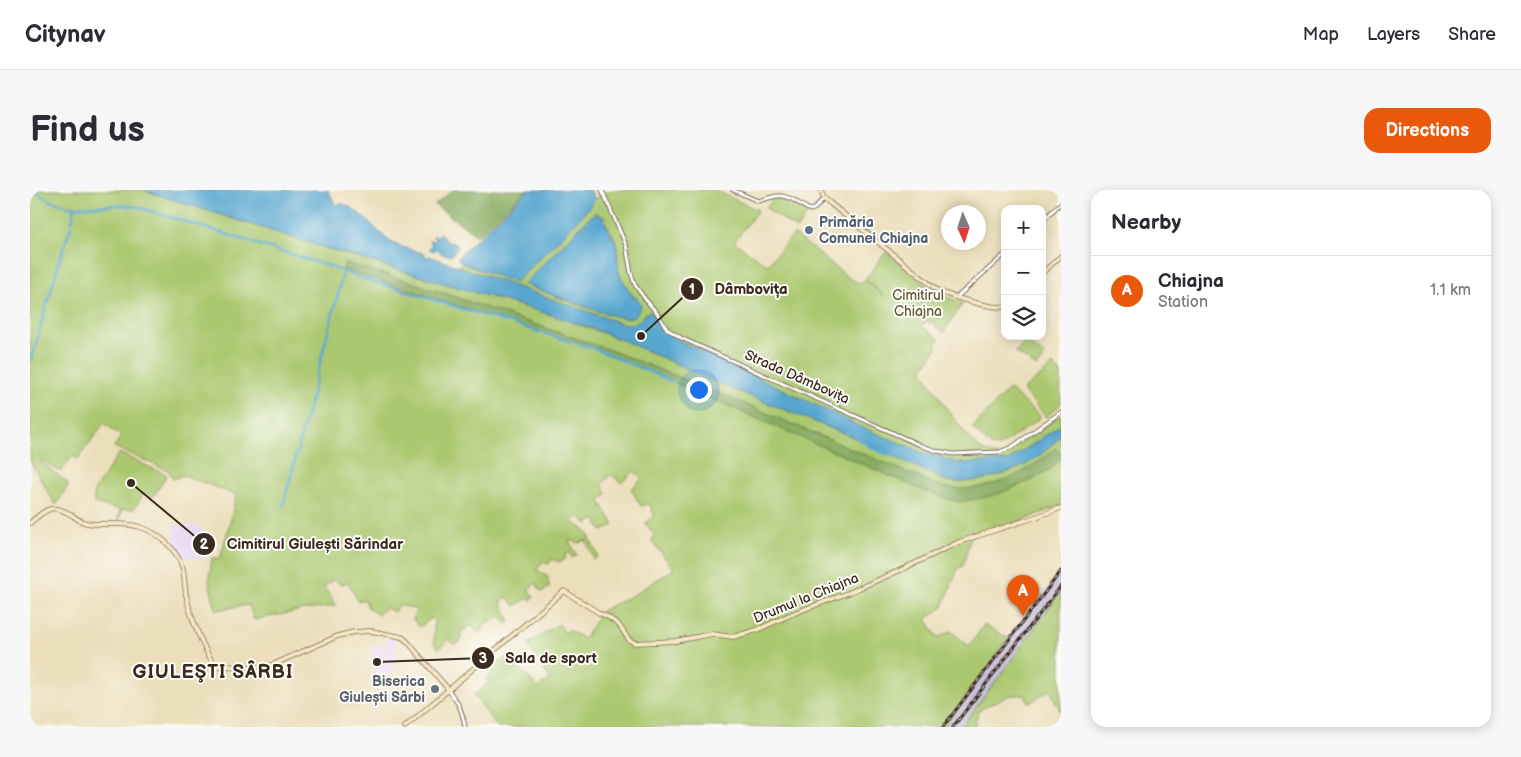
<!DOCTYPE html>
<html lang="en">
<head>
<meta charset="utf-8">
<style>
  :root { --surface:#fff; --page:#f7f7f7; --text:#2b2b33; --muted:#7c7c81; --line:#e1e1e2; --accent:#ea580c }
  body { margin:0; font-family:"Balsamiq Sans",sans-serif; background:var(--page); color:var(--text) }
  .controls { position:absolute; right:15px; top:15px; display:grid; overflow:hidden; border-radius:10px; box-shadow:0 2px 12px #0003 }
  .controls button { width:45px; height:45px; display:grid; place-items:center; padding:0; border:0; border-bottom:1px solid var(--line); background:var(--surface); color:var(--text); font:25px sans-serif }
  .compass { position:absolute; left:911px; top:15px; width:45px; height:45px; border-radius:50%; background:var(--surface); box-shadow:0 2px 12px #0003; rotate:177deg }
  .you { position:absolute; left:668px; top:199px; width:18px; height:18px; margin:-12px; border:4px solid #fff; border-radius:50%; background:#1a73e8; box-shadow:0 0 0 8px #1a73e833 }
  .badge { display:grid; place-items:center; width:32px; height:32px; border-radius:50%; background:var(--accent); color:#fff; font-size:16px; font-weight:700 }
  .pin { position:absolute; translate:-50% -41px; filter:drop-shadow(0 1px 2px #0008) }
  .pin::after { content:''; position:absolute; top:26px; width:18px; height:15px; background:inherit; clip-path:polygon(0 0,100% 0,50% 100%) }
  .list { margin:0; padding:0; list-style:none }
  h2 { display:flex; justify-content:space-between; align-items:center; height:65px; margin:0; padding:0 20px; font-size:21px }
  h2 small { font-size:16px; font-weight:400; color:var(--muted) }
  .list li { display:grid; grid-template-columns:32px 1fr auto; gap:15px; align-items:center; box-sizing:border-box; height:70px; padding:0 20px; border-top:1px solid var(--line) }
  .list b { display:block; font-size:19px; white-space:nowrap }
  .list p { margin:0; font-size:16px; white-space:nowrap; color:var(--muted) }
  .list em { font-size:16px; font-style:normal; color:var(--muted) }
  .icon { flex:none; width:28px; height:28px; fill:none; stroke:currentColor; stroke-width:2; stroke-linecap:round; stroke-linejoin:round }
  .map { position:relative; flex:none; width:1031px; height:537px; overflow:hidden; border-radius:15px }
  header { display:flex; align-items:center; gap:30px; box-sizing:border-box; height:70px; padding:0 25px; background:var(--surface); border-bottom:1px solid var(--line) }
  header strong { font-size:24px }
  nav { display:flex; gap:28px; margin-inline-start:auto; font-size:18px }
  .intro { display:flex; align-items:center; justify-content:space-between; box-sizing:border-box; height:120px; padding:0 30px }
  h1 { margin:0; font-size:35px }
  .button { padding:12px 22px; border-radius:15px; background:var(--accent); color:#fff; font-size:18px; font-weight:700 }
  main { display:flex; gap:30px; padding:0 30px }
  aside { flex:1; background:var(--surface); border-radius:15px; box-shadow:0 2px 12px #0003 }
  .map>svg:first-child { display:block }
  .built { fill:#e5d3f1 }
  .industrial { fill:#c7c0d9 }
  .green { fill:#abc86f; stroke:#737946; fill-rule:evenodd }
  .forest { fill:#88ac62; stroke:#626b40 }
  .water { fill:#56a6d0; stroke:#486877 }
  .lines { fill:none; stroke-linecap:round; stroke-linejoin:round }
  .canal { stroke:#56a6d0; stroke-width:2.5 }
  .river { stroke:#56a6d0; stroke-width:4.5 }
  .tertiary-casing { stroke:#796955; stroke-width:5 }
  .secondary-casing { stroke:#796955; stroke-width:5.5 }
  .tertiary { stroke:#fff; stroke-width:3 }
  .secondary { stroke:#f7e8c3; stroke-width:4 }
  .rail-casing { stroke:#3b2a1e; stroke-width:3 }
  .rail { stroke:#fdfcf7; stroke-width:1; stroke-dasharray:4; stroke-linecap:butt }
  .service-dot { fill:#5c6f8a; stroke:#fdfcf7; stroke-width:2 }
  .worship-dot { fill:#6b7280; stroke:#fdfcf7; stroke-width:2 }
  .labels { text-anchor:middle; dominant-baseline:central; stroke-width:4; stroke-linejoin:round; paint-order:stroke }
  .service-label { font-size:14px; font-weight:bold; fill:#4e5e75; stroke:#fdfcf7; text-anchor:start }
  .park-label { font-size:14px; fill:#5d5936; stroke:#fdfcf7 }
  .street-label { font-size:14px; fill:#3b2a1e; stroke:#fdfcf7 }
  .worship-label { font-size:14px; font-weight:bold; fill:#5b616d; stroke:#fdfcf7; text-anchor:end }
  .district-label { font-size:19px; font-weight:bold; letter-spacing:1px; fill:#3b2a1e; stroke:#fdfcf7 }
  .leader { fill:none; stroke:#3b2a1e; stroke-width:2 }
  .callout-dot { fill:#3b2a1e; stroke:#fdfcf7; stroke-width:2 }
  .mark-label { font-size:15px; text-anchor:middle; font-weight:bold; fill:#fff }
  .callout-label { font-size:15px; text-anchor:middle; font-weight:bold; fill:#3b2a1e; stroke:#fdfcf7; stroke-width:4; stroke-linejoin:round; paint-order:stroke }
</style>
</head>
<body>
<header>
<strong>Citynav</strong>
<nav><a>Map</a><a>Layers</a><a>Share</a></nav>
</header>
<div class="intro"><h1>Find us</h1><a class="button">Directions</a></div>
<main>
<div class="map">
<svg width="1031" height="537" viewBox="0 0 1031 537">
  <rect width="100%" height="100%" fill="#fdfcf7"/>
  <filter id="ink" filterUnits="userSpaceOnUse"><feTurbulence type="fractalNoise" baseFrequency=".02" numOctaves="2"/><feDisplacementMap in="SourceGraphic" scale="10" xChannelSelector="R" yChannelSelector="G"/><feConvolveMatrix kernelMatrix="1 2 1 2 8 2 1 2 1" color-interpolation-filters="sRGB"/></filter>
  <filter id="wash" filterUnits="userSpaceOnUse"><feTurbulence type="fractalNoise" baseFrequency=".0096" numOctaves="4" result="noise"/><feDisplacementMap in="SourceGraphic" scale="20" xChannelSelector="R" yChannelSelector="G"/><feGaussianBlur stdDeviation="1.12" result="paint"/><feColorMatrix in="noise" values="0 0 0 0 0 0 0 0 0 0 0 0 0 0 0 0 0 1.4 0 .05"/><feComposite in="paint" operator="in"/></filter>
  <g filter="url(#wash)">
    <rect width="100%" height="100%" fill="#ebdeba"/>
    <g class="built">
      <polygon points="144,335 168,336 175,340 165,362 180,362 178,368 150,368 146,360"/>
      <polygon points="358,446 366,448 364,459 367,465 364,482 354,485 346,483 347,479 340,478 344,455 356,457"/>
    </g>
    <polygon class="industrial" points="1031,381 1031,401 981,471 931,537 913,537 960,475 978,448"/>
    <g class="green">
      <path d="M0,0h113l179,57 230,68 73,26 100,45 133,53 88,42c26,4 63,-6 86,-20 10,-6 21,-17 29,-26v70l-42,17 -48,14 -8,30 -5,2 -15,39 -17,12 12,19 13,-7 18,15 15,-21 24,13 -18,27 -47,62h-446l-23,-32 15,-12 -3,-4 7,-6 -5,-5 9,-9 3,3 9,-7 29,33 12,-9 -22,-35 31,-20 6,9 4,-3 15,9 17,-28 32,-16 41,-26 -22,-28 2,-7 -9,-11 9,-7 -4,-12 -9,2 -10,-17 11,-10 -8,-8 -13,12 -10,-9 -9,10 5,10 -7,7 14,24 -12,6 -7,-12 -8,5 -8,-8 -6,6 14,10 11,24 -4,4 -8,-20 -7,3 -9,-3 -1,1 8,14 -5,3 -3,-6 -4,3 1,3 -6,4 -8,-3 -3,5 -7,-2 -5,8 11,7 1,2 -2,1 3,7 -9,5 -5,-9 -8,6 6,8 -4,3 -2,-2 -13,8 -7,-9 -7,4 9,20 -4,3 -6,-8 -18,10 2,4 -6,3 -7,-8 -11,8 2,4 -1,4 -7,3 -6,-5 -9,10 -5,-6v-23l-2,-2 -13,9 -6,-8 3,-10 -17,-4 -5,7 -9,-5 -7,8 -10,-7 -3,-9 -7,2 -10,-19 -8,3 -6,-6 -10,8 12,19 -32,4 -50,10 -5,-15 -33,5 -7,-28 3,-24h8l11,-39 5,-24 -53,-20 -10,4 -4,-8 -55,-24 7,-11 -17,-13 -26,36 -6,-3 -11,16 -19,-12 -1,2 28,22 -12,20h-2l-25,-43z"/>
      <path d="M581,0h103l44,20 -24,32 33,23 27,-31 55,44 12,6 4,-4 20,17 -20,-18 21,-27 49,41 28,10 -19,29 -9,-6 1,-2 -3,-2 -2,2 -5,-4 -4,6 17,13 -3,5 2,2 -16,24 27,42 17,22 14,15 21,8 60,-42v10l-53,36 -49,2 -40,-12 -58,-24 -141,-68 -44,-20 -15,-11 -5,-5 -4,-9 -5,-2c-8,10 -10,13 -24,12l-165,-57 4,-4 52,19 68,-66 13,-17zM568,23c8,11 17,22 20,35 1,8 -2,16 1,24 2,8 14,25 20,30 -1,5 0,11 -5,14 -13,8 -93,-25 -110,-32l64,-65 5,-5z"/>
      <polygon points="751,8 762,12 778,23 767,39 736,18 742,10"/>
      <polygon points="995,151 1015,166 1006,177 986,162"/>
      <polygon points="1023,175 1031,183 1031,214 1016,227 993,200"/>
      <polygon points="979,199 1010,226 1009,229 969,257 961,256 942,238"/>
      <polygon points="89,263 137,285 123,307 114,303 104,319 92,320 89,330 88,329 90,320 64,313 64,301"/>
      <polygon points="1031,401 1031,522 1020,500 999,513 995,505 980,505 949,520 944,537 931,537 981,471"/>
    </g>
    <g class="forest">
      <polygon points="422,0 497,0 447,46 405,15"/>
      <path d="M315,73l63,18 202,69 111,44 221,93c40,8 83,-11 113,-39l6,6v5l-9,9 -20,12 -34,14 -21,5 -19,3 -31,-10 -319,-138 -265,-85z"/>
    </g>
    <g class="water">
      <path d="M113,0h185l8,16 5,-3c19,6 35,28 50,39 8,5 23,8 34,12l1,4 3,-2 194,68c19,2 14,-6 27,-13l11,17 15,11 44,20 141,68 58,24 40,12 49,-2 53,-36v10c-8,9 -19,20 -29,26 -23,14 -60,24 -86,20l-88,-42 -133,-53 -100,-45 -29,-11 -44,-15 -230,-68z"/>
      <polygon points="498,0 560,0 565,9 552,26 487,91 484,92 432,73 428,69 430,65"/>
      <path d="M566,23l5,4 3,-1 1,2 -1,2 12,23 3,31 14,23h3l5,7c-1,6 -5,13 -12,14 -8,1 -19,-4 -27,-6 -26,-8 -52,-18 -78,-28l64,-65z"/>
      <polygon points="410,43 416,51 427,54 428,57 421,66 412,64 407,59 403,61 399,59 402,55 399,50 403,51 405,48 402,46 407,46"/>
    </g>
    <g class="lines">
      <g class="canal">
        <polyline points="3,0 19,10 37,16 45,17 90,15 108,17 305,78"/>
        <polyline points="42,32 45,17"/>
        <polyline points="306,79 332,88 565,159 644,192"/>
        <polyline points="312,89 314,81"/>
        <polyline points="1,170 29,72 41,36"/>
        <polyline points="253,316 311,92"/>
      </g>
      <polyline class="river" points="831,249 845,258 859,264"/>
    </g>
  </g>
  <g filter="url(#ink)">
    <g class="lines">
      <defs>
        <g id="tertiary">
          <polyline points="572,0 596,55 601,83 605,95 615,109 627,123 637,139 651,148 892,256 907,261 923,264 970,262 982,257 1031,222"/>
          <polyline points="703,0 728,11 746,6 753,6 762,9 778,19 782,20 785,18 794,8"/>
          <polyline points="1012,31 1031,13"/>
          <polyline points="927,107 975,64"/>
          <path d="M418,500c11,13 14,20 17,37"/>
        </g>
        <g id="secondary">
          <path d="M791,0l3,8 7,6 106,86c12,6 56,20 68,16"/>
          <polyline points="1012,83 1031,66"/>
          <path d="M0,333c17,-15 23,-20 43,-7 4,3 9,6 14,7 17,3 36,-2 53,4 19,6 37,22 43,42 2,9 1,20 4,30 4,20 17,51 28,67l40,1 17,-2 66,-29 16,-4 17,-1 31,6 5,4 41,48"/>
          <polyline points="375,537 534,401 569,423 578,427 589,435 599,450 605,453 645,451 682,444 703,447 727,440 762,424 818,403 873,379 929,352 997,330 1031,318"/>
        </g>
      </defs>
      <use href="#tertiary" class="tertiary-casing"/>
      <use href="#secondary" class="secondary-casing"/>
      <use href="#tertiary" class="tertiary"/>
      <use href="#secondary" class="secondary"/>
      <defs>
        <g id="rail">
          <polyline points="913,537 1031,381"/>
          <polyline points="923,537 1031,396"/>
        </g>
      </defs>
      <use href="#rail" class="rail-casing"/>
      <use href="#rail" class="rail"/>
    </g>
  </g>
  <circle class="service-dot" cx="779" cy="40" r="5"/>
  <circle class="worship-dot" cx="405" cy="499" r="5"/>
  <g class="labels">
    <g class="service-label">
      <text x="789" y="32">Primăria<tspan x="789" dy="16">Comunei Chiajna</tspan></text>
    </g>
    <g class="park-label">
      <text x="888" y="105">Cimitirul<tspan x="888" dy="16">Chiajna</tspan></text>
    </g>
    <g class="street-label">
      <text transform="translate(767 187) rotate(24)">Strada Dâmbovița</text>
      <text transform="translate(776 408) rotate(-22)">Drumul la Chiajna</text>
    </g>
    <g class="worship-label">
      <text x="395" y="491">Biserica<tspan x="395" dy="16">Giulești Sârbi</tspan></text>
    </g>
    <g class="district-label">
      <text x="183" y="482">GIULEŞTI SÂRBI</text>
    </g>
  </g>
  <path class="leader" d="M611 146L662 99M101 293L174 354M347 472L453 468"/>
  <g class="callout-dot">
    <circle cx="611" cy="146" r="5"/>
    <circle cx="101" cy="293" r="5"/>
    <circle cx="347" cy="472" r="5"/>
    <circle cx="662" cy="99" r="12"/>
    <circle cx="174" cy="354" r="12"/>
    <circle cx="453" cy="468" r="12"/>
  </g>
  <g class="mark-label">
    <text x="662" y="104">1</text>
    <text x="174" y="359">2</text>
    <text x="453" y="473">3</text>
  </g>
  <g class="callout-label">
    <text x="721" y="104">Dâmbovița</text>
    <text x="285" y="359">Cimitirul Giulești Sărindar</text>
    <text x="521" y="473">Sala de sport</text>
  </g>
</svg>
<div class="controls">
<button>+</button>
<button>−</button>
<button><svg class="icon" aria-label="layers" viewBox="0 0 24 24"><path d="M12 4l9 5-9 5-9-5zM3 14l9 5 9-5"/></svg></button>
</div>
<svg class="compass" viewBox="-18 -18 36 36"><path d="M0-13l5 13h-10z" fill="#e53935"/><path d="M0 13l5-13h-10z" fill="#7c7c81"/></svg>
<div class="you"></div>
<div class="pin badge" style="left:993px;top:426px">A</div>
</div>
<aside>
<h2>Nearby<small></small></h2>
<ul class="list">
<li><span class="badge">A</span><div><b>Chiajna</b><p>Station</p></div><em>1.1 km</em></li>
</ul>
</aside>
</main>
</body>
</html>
